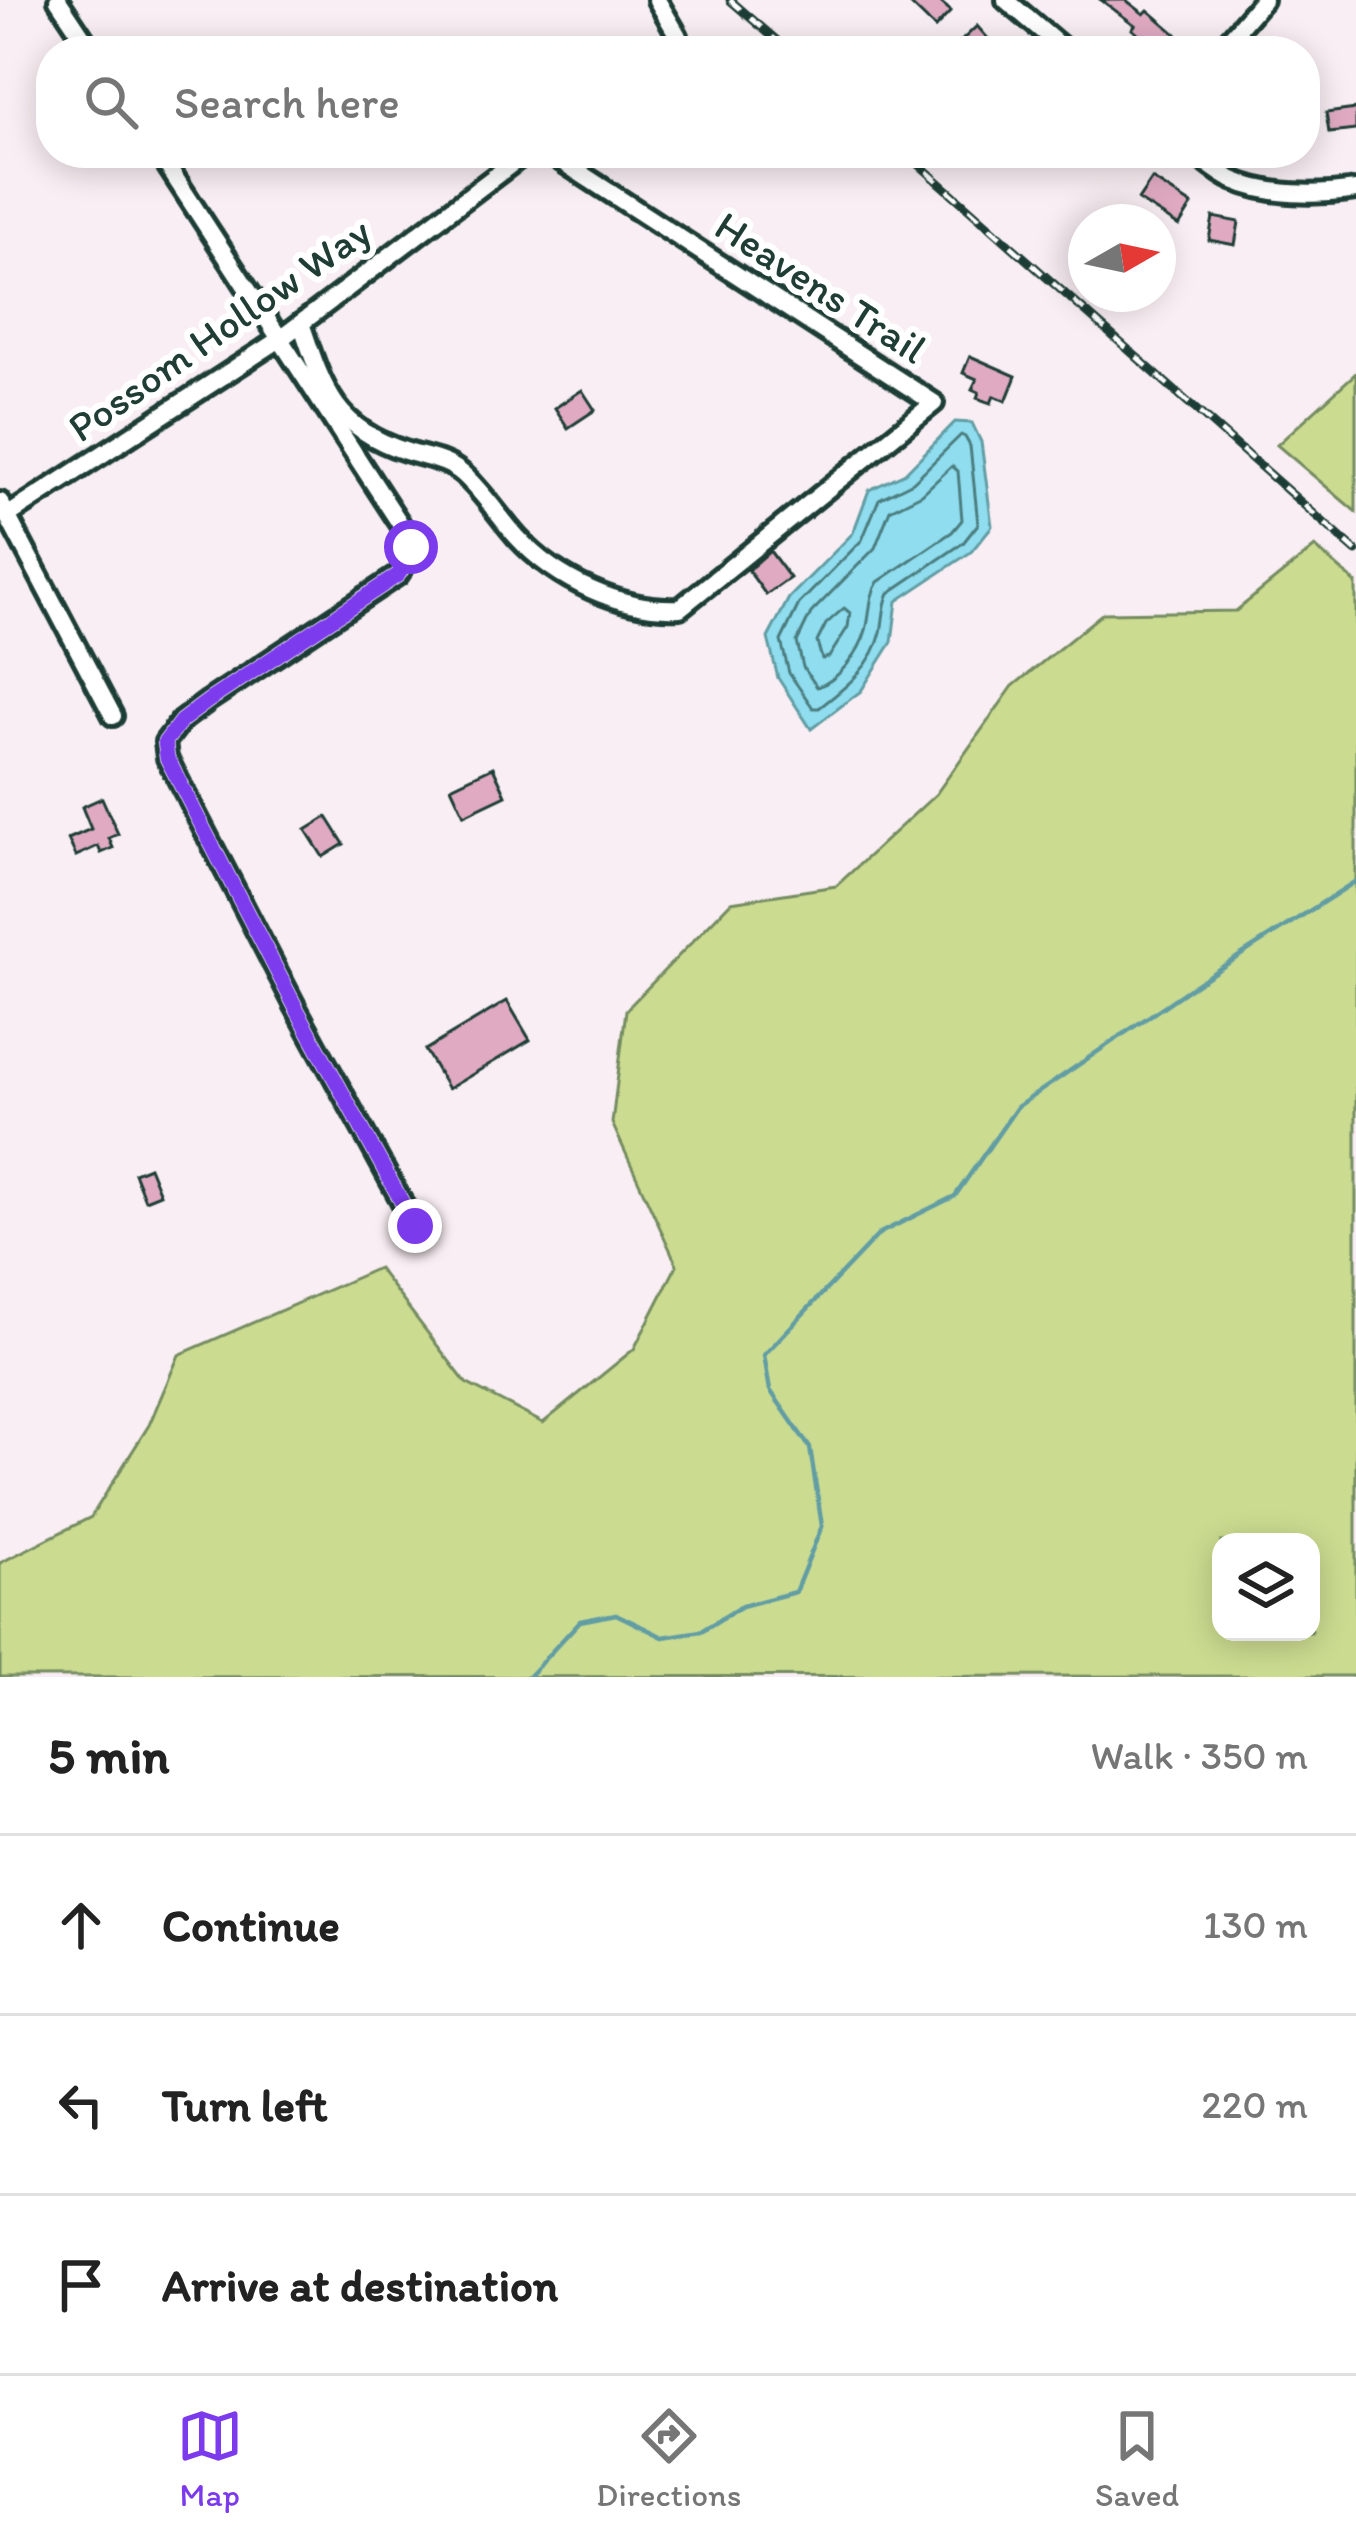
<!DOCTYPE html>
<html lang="en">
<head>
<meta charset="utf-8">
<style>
  :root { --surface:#fff; --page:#f2f2f2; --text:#222; --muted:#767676; --line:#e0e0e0; --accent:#7c3aed }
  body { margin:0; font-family:Itim,sans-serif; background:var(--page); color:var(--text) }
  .controls { position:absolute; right:36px; bottom:36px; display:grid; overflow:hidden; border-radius:24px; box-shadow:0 6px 30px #0003 }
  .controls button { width:108px; height:108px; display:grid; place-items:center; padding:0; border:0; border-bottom:3px solid var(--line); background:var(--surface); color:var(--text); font:60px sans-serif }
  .compass { position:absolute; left:1068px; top:204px; width:108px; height:108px; border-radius:50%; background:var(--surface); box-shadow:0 6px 30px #0003; rotate:81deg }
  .stop { position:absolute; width:36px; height:36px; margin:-27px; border:9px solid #7c3aed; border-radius:50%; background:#fff }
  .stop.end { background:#7c3aed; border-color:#fff; box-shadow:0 3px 12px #0008 }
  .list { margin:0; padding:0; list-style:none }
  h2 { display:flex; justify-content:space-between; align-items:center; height:156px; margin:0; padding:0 48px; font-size:51px }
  h2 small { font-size:39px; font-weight:400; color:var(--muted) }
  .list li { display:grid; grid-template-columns:78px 1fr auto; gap:36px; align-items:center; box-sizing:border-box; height:180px; padding:0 48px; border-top:3px solid var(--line) }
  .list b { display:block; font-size:45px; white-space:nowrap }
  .list em { font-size:39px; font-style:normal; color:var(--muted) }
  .icon { flex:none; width:66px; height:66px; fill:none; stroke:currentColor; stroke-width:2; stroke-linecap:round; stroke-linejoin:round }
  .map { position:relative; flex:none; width:1356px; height:1677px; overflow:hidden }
  .search { position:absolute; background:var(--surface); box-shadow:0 6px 30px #0003; left:36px; right:36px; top:36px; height:132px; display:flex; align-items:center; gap:30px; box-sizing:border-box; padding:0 42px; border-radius:48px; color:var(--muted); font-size:45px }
  .sheet { height:696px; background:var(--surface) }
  nav { display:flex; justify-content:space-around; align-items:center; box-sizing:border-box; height:168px; border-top:3px solid var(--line); background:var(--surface); font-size:33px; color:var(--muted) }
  nav a { display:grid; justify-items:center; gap:6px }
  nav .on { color:var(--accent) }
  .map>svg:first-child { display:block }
  .green { fill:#cbdc90; stroke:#758c62; stroke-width:3; fill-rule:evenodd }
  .water { fill:#8fddef; stroke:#629da4; stroke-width:3 }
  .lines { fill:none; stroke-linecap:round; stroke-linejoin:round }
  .shore { stroke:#4c7d7f; stroke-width:3 }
  .stream { stroke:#629da4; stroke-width:4.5 }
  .building { fill:#e0aac2; stroke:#1f3d34; stroke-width:3 }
  .street-casing { stroke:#1f3d34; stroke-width:26 }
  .street { stroke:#fff; stroke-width:16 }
  .rail-casing { stroke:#1f3d34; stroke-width:9 }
  .rail { stroke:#fff; stroke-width:4.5; stroke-dasharray:14; stroke-linecap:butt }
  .route { stroke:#7c3aed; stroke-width:15 }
  .labels { text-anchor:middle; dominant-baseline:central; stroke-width:12; stroke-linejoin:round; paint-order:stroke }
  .street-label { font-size:42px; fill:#1f3d34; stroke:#fff }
</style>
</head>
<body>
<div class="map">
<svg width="1356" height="1677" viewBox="0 0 1356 1677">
  <rect width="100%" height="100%" fill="#f9eef3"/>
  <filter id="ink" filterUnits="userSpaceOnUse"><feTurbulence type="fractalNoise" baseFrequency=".00833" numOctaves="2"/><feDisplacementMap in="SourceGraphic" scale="24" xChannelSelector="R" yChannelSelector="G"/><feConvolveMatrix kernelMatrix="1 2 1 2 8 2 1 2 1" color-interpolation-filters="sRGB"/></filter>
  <g filter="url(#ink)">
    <g class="green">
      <polygon points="1356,373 1356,512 1277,445"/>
      <path d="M1315,547l41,36v1093l-1356,1v-114l91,-46 58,-92 30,-70 199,-87 88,115 77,40 91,-74 43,-84 -65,-142 14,-113 105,-108 105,-16 100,-92 77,-108 90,-73 133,-2zM1221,1542h90v90h-90z"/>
    </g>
    <polygon class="water" points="955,422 972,423 981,442 992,526 971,552 897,601 892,642 861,691 811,729 778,678 768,638 789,598 853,533 869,490 905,473"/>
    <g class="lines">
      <g class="shore">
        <path d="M961,435l4,2 5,9 8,78 -15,19 -74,50c-6,12 -5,25 -8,39 -7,33 -37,57 -62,76h-6l-24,-35 -8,-32 18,-37 63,-64 17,-41 34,-17z"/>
        <path d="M952,466l6,5 4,49 -10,12 -74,50c-10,16 -7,31 -12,48 -6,22 -28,51 -49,57l-14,-20 -6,-25 14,-29 64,-65 15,-38 32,-16z"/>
        <polygon points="844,608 850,613 848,627 829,657 822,659 817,642 826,624"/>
      </g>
      <polyline class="stream" points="528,1677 580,1621 616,1614 663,1637 701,1631 742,1606 795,1592 822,1526 810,1448 770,1390 764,1355 880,1233 955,1196 1017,1107 1202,980 1356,881"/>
    </g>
    <g class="building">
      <polygon points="906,0 938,0 951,11 935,28"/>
      <polygon points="1101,0 1126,0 1144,14 1148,10 1176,34 1162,51 1157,51 1132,29 1135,25"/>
      <polygon points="977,26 999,51 965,51 958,44"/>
      <polygon points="1356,109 1356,130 1329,133 1326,113"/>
      <polygon points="1152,179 1192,205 1179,226 1138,200"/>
      <polygon points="1213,217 1239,222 1235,245 1209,240"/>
      <polygon points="970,356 1016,376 1006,401 994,396 991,403 977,398 979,392 972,389 977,379 963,373"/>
      <polygon points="582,390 595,410 568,428 555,408"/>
      <polygon points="770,551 790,578 766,595 748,570"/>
      <polygon points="493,767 506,795 464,815 451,787"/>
      <polygon points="102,798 118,834 109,838 113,848 101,853 98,846 76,856 68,839 91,829 82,807"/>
      <polygon points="327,817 344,844 323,857 306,830"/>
      <polygon points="507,1001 530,1040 448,1089 425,1050"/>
      <polygon points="149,1167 160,1194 145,1200 134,1173"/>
    </g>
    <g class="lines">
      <defs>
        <g id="street">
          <polyline points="58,0 92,51"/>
          <polyline points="657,0 678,36 659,51"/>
          <polyline points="1006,0 1066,51"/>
          <polyline points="1219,51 1263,0"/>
          <polyline points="159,153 410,539 410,557 398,575 208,701 181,721 165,742 167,758 295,1006 415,1226"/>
          <path d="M1194,153c12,9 25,21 39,27 37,16 84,16 123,10"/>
          <path d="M301,323c22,65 33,105 104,128 21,7 41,8 58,23 21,19 36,43 54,63 39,43 105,74 163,71l254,-205 -385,-250"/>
          <polyline points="0,502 113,716"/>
          <polyline points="7,516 280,339 526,153"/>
        </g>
      </defs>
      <use href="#street" class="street-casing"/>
      <use href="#street" class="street"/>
      <defs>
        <g id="rail">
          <polyline points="730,0 789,51"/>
          <polyline points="906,153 1356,551"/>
        </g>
      </defs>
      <use href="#rail" class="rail-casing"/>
      <use href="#rail" class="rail"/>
    </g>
  </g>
  <g class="lines" filter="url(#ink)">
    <polyline class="route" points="411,547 410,556 398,575 208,701 181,721 165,742 167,758 295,1006 415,1226"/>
  </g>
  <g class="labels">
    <g class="street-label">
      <text transform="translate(821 287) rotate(33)">Heavens Trail</text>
      <text transform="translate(219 329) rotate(-35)">Possom Hollow Way</text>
    </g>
  </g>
</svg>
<div class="controls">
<button><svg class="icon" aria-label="layers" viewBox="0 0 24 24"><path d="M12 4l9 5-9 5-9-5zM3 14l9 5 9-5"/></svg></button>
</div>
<svg class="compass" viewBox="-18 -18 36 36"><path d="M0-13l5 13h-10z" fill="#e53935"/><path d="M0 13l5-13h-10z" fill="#767676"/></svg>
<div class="stop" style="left:411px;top:547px"></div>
<div class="stop end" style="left:415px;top:1226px"></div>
<div class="search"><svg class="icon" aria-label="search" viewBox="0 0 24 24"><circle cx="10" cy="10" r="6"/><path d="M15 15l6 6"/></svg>Search here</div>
</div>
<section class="sheet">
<h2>5 min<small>Walk · 350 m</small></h2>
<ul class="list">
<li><svg class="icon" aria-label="ahead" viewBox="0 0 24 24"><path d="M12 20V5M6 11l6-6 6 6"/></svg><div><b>Continue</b></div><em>130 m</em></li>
<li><svg class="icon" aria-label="left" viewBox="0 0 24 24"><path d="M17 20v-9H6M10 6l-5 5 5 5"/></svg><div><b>Turn left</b></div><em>220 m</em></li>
<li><svg class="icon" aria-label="arrive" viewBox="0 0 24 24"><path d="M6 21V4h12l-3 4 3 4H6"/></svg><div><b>Arrive at destination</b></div></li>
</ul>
</section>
<nav>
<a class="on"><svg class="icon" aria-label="map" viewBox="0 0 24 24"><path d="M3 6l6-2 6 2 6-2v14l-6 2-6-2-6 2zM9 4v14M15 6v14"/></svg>Map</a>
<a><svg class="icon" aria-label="directions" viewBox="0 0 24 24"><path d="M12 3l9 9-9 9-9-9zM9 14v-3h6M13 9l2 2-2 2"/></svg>Directions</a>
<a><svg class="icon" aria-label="saved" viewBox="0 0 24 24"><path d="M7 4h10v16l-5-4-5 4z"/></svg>Saved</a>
</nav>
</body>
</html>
